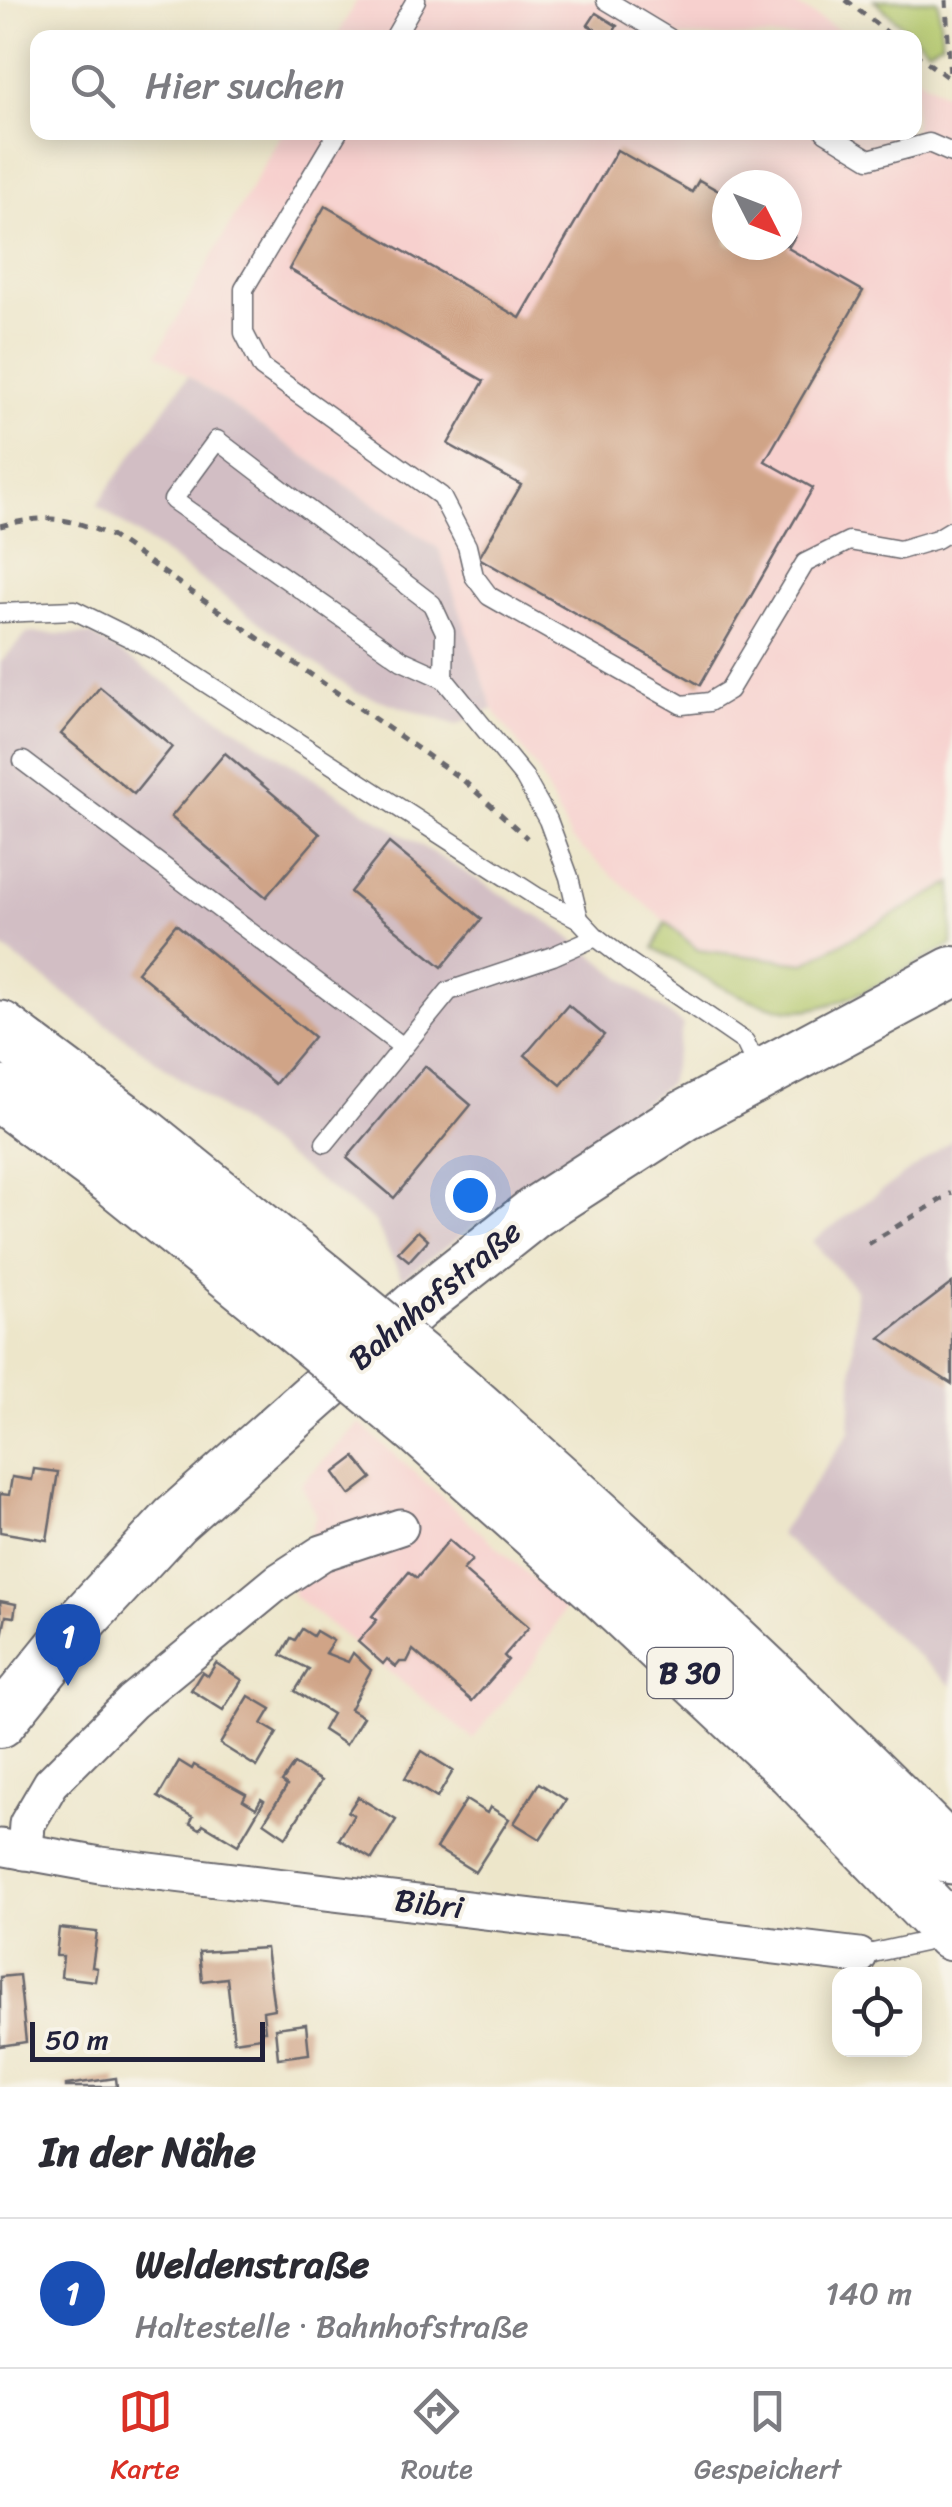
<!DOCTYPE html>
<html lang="de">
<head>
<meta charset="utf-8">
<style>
  :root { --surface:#fff; --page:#f7f7f7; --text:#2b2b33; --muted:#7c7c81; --line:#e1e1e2; --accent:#d93025 }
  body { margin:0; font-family:Sriracha,sans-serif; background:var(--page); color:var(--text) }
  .controls { position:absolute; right:30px; bottom:30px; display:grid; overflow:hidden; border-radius:20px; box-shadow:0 5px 25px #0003 }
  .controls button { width:90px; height:90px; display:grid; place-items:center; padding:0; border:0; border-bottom:2px solid var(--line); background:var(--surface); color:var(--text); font:50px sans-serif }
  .compass { position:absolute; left:712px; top:170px; width:90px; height:90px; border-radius:50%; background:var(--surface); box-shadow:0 5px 25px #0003; rotate:132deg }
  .scale { position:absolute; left:30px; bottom:25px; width:235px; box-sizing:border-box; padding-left:10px; border:5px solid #22223b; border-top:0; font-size:28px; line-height:35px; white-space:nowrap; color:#22223b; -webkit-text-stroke:8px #f7f3e8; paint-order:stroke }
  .you { position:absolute; left:470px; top:1195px; width:35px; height:35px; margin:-25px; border:8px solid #fff; border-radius:50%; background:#1a73e8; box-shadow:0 0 0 15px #1a73e833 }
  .badge { display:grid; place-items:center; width:65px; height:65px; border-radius:50%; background:var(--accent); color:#fff; font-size:32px; font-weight:700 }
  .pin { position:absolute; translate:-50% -82px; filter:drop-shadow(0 2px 5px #0008) }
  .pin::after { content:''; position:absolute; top:52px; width:35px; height:30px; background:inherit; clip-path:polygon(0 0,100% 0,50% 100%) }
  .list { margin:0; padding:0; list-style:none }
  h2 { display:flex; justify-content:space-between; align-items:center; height:130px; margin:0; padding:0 40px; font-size:42px }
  h2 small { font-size:32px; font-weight:400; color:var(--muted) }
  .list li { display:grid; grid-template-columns:65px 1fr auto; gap:30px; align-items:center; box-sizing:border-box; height:150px; padding:0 40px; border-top:2px solid var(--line) }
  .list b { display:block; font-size:38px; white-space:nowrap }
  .list p { margin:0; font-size:32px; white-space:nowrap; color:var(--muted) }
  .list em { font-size:32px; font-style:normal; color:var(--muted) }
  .icon { flex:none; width:55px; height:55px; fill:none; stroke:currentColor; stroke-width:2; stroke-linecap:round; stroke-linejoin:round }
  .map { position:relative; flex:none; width:952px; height:2087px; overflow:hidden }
  .search { position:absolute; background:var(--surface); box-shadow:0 5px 25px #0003; left:30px; right:30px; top:30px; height:110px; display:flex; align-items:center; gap:25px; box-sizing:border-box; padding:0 35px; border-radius:20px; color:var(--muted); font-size:38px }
  .sheet { height:280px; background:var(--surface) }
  nav { display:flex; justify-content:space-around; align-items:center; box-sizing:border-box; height:140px; border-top:2px solid var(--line); background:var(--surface); font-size:28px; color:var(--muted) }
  nav a { display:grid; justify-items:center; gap:5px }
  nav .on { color:var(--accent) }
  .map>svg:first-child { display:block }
  .built { fill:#f7d0ce; fill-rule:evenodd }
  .industrial { fill:#d2bec4 }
  .green { fill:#b2c76b; stroke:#6a7453; stroke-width:2.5 }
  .building { fill:#d0a487 }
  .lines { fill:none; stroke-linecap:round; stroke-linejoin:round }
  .service-casing { stroke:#69676d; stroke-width:21 }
  .minor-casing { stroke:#69676d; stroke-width:39 }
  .secondary-casing { stroke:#69676d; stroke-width:54 }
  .trunk-casing { stroke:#69676d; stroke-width:59 }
  .path { stroke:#69676d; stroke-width:5; stroke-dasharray:8 8; stroke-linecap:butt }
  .service { stroke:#fff; stroke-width:18 }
  .minor { stroke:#fff; stroke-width:35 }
  .secondary { stroke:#fff; stroke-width:50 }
  .trunk { stroke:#fff; stroke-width:55 }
  .trunk-bridge-casing { stroke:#69676d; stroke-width:59; stroke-linecap:butt }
  .trunk-bridge { stroke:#fff; stroke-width:55 }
  .labels { text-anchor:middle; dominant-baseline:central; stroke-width:8; stroke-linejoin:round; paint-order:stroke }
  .shield { fill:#f7f3e8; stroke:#62616f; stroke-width:2.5 }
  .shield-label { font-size:30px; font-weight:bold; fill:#22223b }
  .street-label { font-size:32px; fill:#22223b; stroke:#f7f3e8 }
</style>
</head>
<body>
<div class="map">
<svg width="952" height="2087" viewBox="0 0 952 2087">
  <rect width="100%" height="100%" fill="#f7f3e8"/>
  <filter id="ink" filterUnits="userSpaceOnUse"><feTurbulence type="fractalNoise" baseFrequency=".01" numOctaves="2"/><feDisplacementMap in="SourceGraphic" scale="20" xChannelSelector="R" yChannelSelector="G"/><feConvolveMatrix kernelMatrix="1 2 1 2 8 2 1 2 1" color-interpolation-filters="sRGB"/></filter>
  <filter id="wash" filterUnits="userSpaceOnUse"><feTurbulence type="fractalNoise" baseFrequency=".0048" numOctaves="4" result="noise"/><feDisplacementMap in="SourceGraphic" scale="40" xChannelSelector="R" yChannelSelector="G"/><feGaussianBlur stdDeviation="2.25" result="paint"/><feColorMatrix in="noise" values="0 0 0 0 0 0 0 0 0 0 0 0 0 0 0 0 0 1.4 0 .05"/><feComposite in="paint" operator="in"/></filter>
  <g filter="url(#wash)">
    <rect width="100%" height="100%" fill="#ede6ca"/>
    <g class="built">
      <polygon points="357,0 788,0 851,37 336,38"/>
      <path d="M915,76l37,22v785l-147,80 -107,-13 -127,-111 -33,-68 -45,-62 -54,-160 -282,-195 125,-221 632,-1zM727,185h60v60h-60z"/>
      <polygon points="359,1423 565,1608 532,1665 473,1739 292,1594 316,1515 301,1484"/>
    </g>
    <g class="industrial">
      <polygon points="188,376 439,549 493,709 457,725 355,692 97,505"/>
      <polygon points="27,633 92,635 385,824 559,929 683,1025 669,1084 402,1279 375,1222 0,946 0,663"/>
      <polygon points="952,1140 952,1686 779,1534 850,1432 856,1290 812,1241"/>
    </g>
    <g class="green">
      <polygon points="874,0 938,0 942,42 928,49"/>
      <path d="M952,883v62c-44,22 -92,55 -141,64 -49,9 -116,-38 -157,-61l12,-26 32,28 107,13z"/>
    </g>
    <g id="blocks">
      <g class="building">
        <polygon points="596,13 617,26 610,38 588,25"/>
        <polygon points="617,150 692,192 699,180 724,194 727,188 727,245 787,245 787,232 795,236 788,248 863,291 765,461 813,488 700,685 479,558 521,485 448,444 484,381 289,269 325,206 520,318"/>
        <polygon points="100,687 172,747 134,794 61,734"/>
        <polygon points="225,753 320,834 266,897 171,817"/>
        <polygon points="389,843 482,919 442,967 350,892"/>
        <polygon points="176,924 314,1037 275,1084 137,972"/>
        <polygon points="568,1005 604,1035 561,1085 525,1055"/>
        <polygon points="425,1066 471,1105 394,1198 347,1158"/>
        <polygon points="418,1231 428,1240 409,1261 398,1252"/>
        <polygon points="952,1283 952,1384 880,1338"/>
        <polygon points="355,1457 372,1478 350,1495 334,1473"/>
        <polygon points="34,1469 58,1472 47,1540 0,1532 0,1494 9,1495 12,1477 32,1480"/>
        <polygon points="449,1540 472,1560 463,1570 529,1627 504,1656 508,1660 472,1701 413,1650 407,1662 400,1662 396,1667 387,1659 383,1664 358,1642 377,1620 372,1616 409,1572 417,1578"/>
        <polygon points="0,1601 16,1604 14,1617 6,1616 2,1636"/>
        <polygon points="302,1629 313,1636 316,1631 333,1641 325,1653 348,1662 353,1653 371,1670 350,1709 363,1717 346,1745 323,1730 332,1714 295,1691 309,1669 281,1655 291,1638 295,1640"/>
        <polygon points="216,1663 242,1680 223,1710 191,1690 202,1672 208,1676"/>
        <polygon points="249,1696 271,1709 262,1724 277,1733 257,1767 220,1744"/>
        <polygon points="422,1751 453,1771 437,1798 405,1778"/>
        <polygon points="179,1761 192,1769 194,1765 246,1794 243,1800 256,1808 261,1799 264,1801 238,1845 203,1824 200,1829 190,1823 193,1817 158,1797"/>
        <polygon points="294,1764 321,1781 286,1837 264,1822 287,1786 282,1782"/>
        <polygon points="539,1783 566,1800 540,1839 514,1823"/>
        <polygon points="358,1797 396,1820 372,1859 339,1839 354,1815 348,1812"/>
        <polygon points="466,1800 487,1813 490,1807 509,1819 475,1872 436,1848"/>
        <polygon points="59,1928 97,1932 92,1967 97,1968 95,1981 61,1977 63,1956 56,1956"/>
        <polygon points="266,1948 274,2009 263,2011 265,2031 260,2031 261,2037 234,2041 227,1978 202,1981 199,1952"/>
        <polygon points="19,1975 26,2042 0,2046 0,1977"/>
        <polygon points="306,2024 309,2054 278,2058 275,2028"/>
        <polygon points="116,2078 117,2087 66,2087 66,2085"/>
      </g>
    </g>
  </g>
  <g filter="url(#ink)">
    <use href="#blocks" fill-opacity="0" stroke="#69676d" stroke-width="2.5"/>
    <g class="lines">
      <defs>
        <g id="service">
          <polyline points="606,0 669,38"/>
          <polyline points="394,38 416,0"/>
          <polyline points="338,132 244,289 244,333 262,368 441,496 467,546 474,576 489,596 682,705 709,702 729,690 805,563 849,541 900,550 937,539 952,530"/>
          <polyline points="825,132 869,159 929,143 952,153"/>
          <polyline points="0,613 74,610 155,650 537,897 579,919 596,937 627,961 745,1042 760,1073"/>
          <polyline points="444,679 445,632 432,604 217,440 173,500 402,660 444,679 524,777 548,820 569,877 579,919"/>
          <polyline points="23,761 403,1047"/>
          <polyline points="325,1143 449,991 553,956 596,937"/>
          <polyline points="859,1956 942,1938"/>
        </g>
        <g id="minor">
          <polyline points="0,1847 100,1865 859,1956"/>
          <polyline points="25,1852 27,1824 51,1783 132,1702 279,1581 322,1553 400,1527"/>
        </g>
        <polyline id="secondary" points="0,1722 85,1617 175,1520 416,1306 535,1212 684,1116 952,972"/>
        <g id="trunk">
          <polyline points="0,1029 141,1134 322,1280"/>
          <polyline points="0,1094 115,1179 288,1319"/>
          <path d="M454,1389c171,151 338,304 498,467"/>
          <polyline points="416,1425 595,1584 795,1771 952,1933"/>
        </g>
      </defs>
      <use href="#service" class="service-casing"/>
      <use href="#minor" class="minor-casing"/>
      <use href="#secondary" class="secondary-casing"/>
      <use href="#trunk" class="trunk-casing"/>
      <g class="path">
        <polyline points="846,0 894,38"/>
        <polyline points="946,0 950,79"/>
        <polyline points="914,53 950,79"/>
        <path d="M0,526c47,-12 68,-9 111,10l352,244 64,58"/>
        <polyline points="868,1244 952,1193"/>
      </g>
      <use href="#service" class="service"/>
      <use href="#minor" class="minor"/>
      <use href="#secondary" class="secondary"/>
      <use href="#trunk" class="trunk"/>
      <defs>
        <g id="trunk-bridge">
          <polyline points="322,1280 454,1389"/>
          <polyline points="288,1319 416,1425"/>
        </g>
      </defs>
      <use href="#trunk-bridge" class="trunk-bridge-casing"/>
      <use href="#trunk-bridge" class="trunk-bridge"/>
    </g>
  </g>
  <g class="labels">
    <rect class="shield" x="647.5" y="1648" width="85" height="50" rx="8"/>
    <g class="shield-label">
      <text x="690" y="1673">B 30</text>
    </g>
    <g class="street-label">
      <text transform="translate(435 1295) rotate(-40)">Bahnhofstraße</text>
      <text transform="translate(429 1904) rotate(7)">Bibri</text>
    </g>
  </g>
</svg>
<div class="controls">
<button><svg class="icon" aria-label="locate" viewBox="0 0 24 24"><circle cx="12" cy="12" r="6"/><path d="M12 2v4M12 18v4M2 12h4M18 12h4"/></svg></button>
</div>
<svg class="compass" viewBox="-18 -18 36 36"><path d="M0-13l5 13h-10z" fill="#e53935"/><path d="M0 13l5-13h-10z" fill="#7c7c81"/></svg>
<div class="scale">50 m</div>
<div class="you"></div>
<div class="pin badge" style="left:68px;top:1686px;background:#1a4fb4">1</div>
<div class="search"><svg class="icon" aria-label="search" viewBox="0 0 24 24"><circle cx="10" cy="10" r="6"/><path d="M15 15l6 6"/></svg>Hier suchen</div>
</div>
<section class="sheet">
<h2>In der Nähe<small></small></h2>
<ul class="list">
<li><span class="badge" style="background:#1a4fb4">1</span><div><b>Weldenstraße</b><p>Haltestelle · Bahnhofstraße</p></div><em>140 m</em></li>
</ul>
</section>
<nav>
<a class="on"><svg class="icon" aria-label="map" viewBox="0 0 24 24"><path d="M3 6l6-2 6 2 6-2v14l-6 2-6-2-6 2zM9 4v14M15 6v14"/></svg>Karte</a>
<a><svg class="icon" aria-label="directions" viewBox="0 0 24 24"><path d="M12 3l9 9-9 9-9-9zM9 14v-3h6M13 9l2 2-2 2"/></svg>Route</a>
<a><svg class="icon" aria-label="saved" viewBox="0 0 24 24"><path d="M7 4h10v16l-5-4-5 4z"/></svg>Gespeichert</a>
</nav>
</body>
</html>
